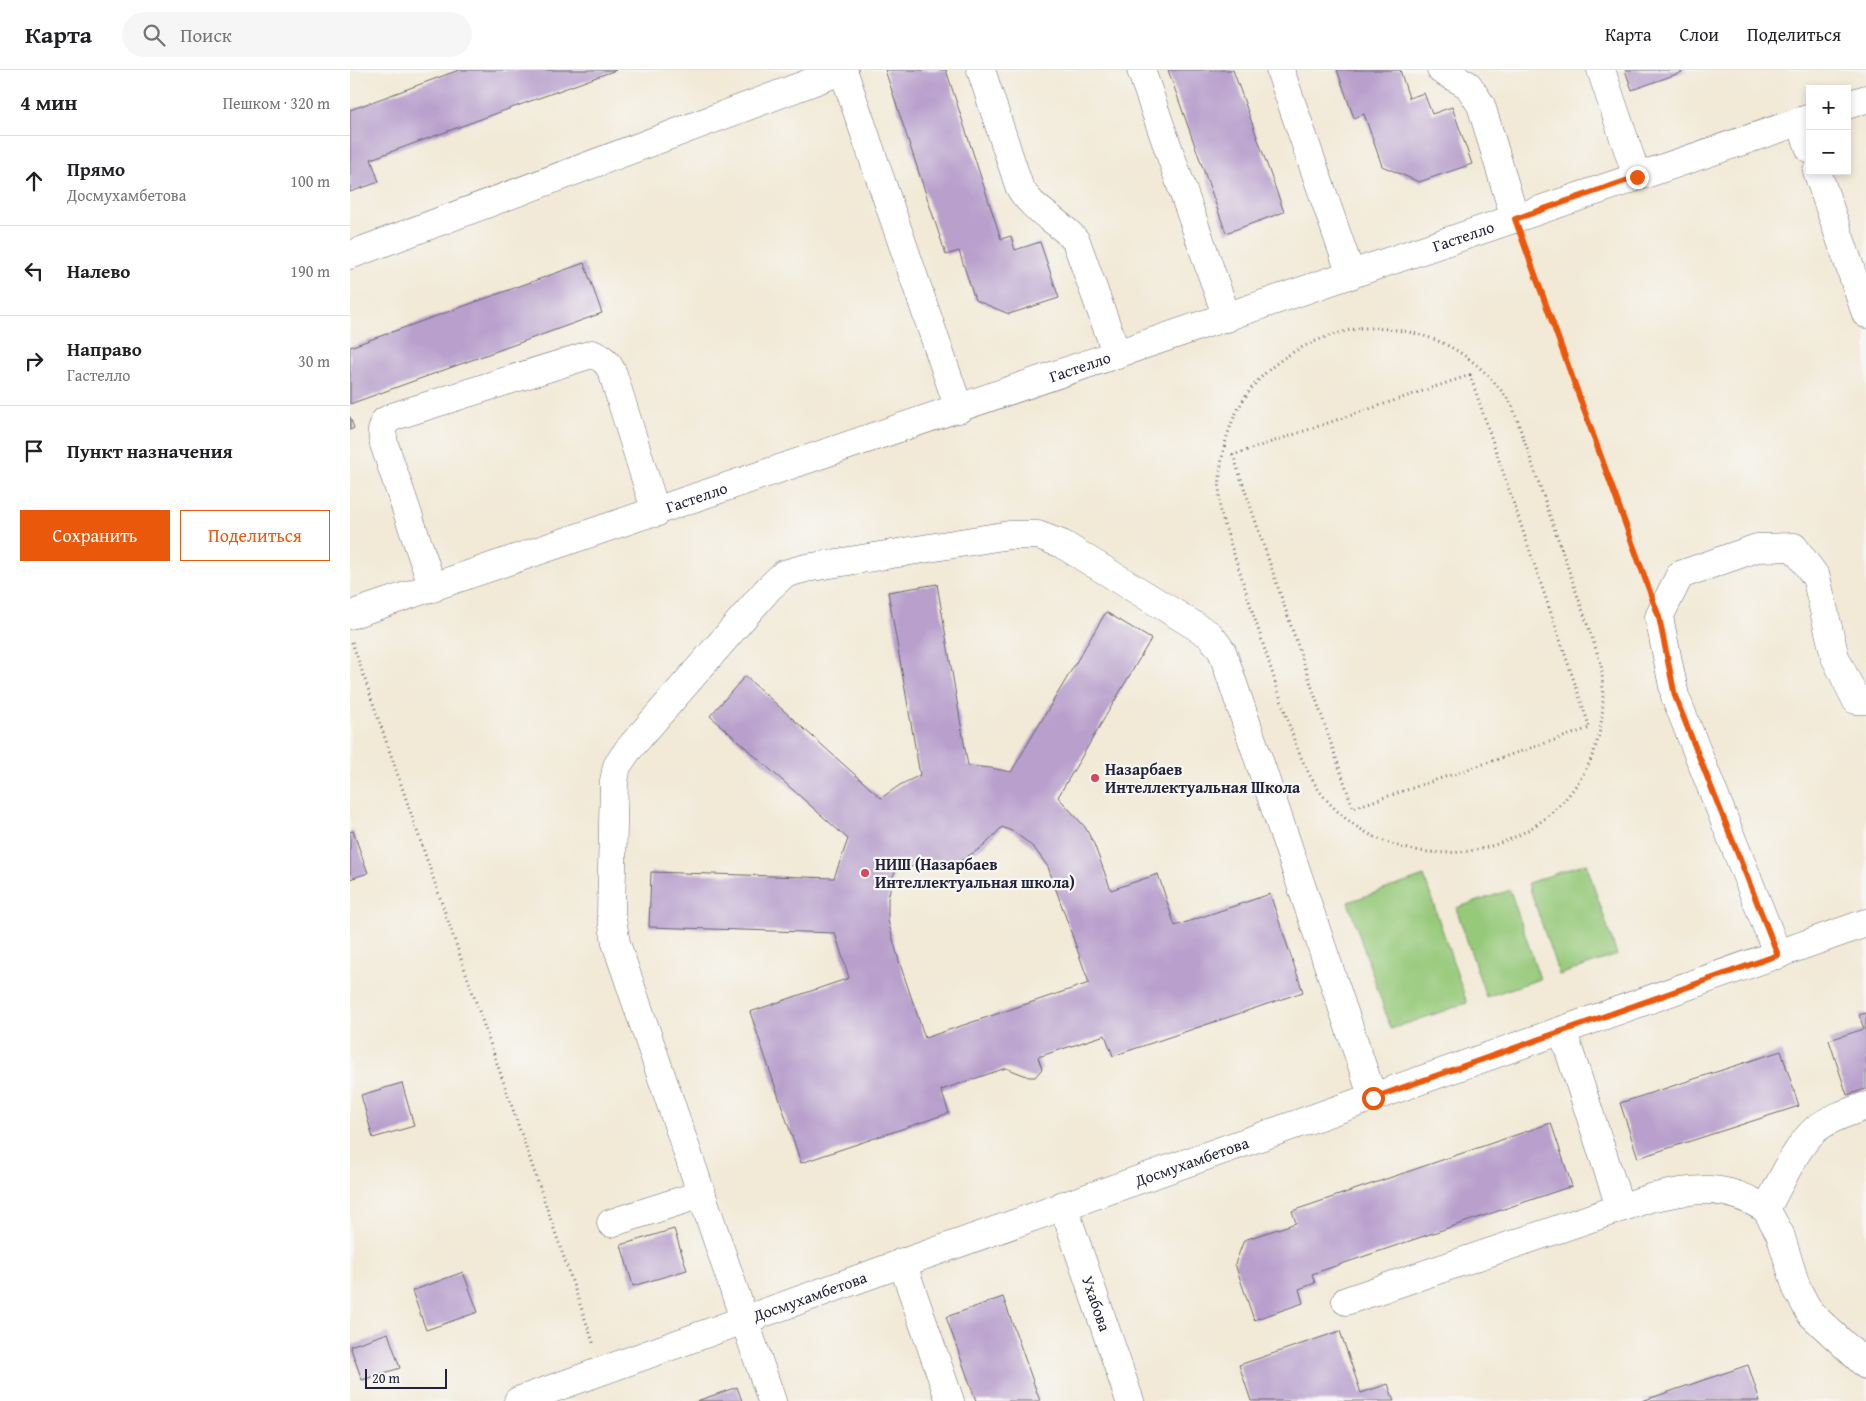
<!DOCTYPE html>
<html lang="ru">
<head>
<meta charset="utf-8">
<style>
  :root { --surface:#fff; --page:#f6f6f6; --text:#202124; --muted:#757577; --line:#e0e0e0; --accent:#ea580c }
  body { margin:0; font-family:"Gentium Book Plus",serif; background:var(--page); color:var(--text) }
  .controls { position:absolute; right:15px; top:15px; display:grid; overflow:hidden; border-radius:0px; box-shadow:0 2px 8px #0003 }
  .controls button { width:45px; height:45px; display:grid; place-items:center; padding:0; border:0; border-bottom:1px solid var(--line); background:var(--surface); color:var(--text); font:25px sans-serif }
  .scale { position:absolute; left:15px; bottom:12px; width:82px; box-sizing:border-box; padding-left:5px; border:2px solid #22223b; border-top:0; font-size:14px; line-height:18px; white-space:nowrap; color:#22223b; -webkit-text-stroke:4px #f6f6f2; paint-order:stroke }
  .stop { position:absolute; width:15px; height:15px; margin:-11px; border:4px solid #ea580c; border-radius:50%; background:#fff }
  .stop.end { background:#ea580c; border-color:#fff; box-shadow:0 1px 5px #0008 }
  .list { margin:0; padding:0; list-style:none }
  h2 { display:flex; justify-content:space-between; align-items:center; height:65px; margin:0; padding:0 20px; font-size:21px }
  h2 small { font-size:16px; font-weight:400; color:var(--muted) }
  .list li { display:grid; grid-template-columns:32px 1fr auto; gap:15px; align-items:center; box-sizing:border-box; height:90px; padding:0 20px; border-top:1px solid var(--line) }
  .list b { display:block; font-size:19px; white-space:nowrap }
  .list p { margin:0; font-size:16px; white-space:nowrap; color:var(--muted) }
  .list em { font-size:16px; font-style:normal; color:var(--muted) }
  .actions { display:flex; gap:10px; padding:15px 20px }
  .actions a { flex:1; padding:11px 0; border:1px solid var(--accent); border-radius:0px; text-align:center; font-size:18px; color:var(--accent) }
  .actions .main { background:var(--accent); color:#fff }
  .icon { flex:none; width:28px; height:28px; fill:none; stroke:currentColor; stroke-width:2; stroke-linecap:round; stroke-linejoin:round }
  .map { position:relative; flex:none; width:1516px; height:1331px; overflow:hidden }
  header { display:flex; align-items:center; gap:30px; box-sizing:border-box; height:70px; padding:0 25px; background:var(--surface); border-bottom:1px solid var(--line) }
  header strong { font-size:24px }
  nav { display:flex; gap:28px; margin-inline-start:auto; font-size:18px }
  .search { width:350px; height:45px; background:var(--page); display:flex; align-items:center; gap:12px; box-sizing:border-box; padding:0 18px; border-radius:28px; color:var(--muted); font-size:19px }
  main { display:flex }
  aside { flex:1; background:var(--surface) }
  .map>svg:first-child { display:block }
  .pitch { fill:#96c979; stroke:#5c765a }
  .building { fill:#b89fcc; fill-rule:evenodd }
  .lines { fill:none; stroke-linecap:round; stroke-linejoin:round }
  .minor-casing { stroke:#6b6871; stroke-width:29 }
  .path { stroke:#6b6871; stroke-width:3; stroke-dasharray:1 4; stroke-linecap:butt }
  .minor { stroke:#fff; stroke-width:28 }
  .route { stroke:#ea580c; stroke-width:6 }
  .poi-dot { fill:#d1495b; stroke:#f6f6f2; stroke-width:2 }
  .labels { text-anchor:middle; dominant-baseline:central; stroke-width:4.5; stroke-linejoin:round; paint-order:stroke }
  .street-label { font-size:16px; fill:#22223b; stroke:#f6f6f2 }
  .poi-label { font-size:16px; font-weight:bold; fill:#22223b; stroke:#f6f6f2; text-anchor:start }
</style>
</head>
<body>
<header>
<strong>Карта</strong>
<div class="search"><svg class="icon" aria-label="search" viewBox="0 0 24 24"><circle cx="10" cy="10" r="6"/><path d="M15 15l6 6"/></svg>Поиск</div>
<nav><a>Карта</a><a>Слои</a><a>Поделиться</a></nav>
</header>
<main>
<aside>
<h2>4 мин<small>Пешком · 320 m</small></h2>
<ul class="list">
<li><svg class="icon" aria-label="ahead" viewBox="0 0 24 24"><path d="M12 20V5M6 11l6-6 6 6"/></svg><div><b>Прямо</b><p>Досмухамбетова</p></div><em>100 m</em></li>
<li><svg class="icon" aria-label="left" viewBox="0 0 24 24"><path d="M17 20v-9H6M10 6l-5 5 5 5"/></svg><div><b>Налево</b></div><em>190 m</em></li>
<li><svg class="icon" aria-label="right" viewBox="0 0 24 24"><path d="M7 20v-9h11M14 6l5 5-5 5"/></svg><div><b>Направо</b><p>Гастелло</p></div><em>30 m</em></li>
<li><svg class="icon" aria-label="arrive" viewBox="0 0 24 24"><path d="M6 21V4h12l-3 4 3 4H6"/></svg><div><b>Пункт назначения</b></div></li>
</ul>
<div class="actions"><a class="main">Сохранить</a><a>Поделиться</a></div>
</aside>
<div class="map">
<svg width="1516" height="1331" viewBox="0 0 1516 1331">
  <rect width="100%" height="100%" fill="#f6f6f2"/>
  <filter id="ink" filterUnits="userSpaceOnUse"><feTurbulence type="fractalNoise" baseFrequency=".02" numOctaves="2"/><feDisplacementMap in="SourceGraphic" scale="10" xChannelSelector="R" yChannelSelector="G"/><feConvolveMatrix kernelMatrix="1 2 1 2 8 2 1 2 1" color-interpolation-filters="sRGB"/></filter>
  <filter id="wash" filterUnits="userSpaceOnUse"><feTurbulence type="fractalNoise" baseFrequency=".0096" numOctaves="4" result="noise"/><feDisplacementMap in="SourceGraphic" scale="20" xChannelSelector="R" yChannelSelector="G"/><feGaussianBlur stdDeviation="1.12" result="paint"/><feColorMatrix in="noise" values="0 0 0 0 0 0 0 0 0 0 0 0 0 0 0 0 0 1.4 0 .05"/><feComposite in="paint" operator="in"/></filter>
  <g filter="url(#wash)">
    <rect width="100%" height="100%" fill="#f2e9d6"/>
    <g class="pitch">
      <polygon points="1236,793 1267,885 1209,905 1178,813"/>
      <polygon points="1074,806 1117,933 1041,959 998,832"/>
      <polygon points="1160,820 1190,909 1136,927 1106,838"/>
    </g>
    <g id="blocks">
      <g class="building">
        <polygon points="109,0 266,0 21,89 29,112 0,122 0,40"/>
        <polygon points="535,0 596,0 651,169 661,166 665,180 690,172 709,228 659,244 625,230 609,181 596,185"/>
        <polygon points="818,0 883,0 934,142 876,163"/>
        <polygon points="987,0 1050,0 1059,28 1074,23 1082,44 1102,37 1122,94 1069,112 1032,96 1014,44 1004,48"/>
        <polygon points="1275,0 1338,0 1282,20"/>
        <polygon points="234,193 252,243 0,334 0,277"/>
        <polygon points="0,347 4,358 0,360"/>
        <path d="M587,514l31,182 23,2 20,4 95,-160 45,27 -93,158 27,30 9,17 17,46 47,-16 17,52 95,-32 33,98 -190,64 -8,-21 -67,22 4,12 -7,8h-6l-23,-9 -65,22 8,23 -148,50 -51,-151 99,-34 -14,-45 -186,-6 2,-55 183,6 14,-39 -138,-123 35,-40 136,122 19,-13 20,-10 -32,-183zM652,757l12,5 12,9 9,8 13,18 41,116 -164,55 -26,-77 -11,-40v-22l5,-23 5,-10 39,2 25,-8 22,-14z"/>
        <polygon points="3,761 18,803 0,809 0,762"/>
        <polygon points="1516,943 1516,1019 1497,1025 1479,970 1514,959 1509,945"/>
        <polygon points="1431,981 1449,1036 1288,1088 1270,1033"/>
        <polygon points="52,1013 64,1056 23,1068 11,1025"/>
        <polygon points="1201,1053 1222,1116 962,1204 965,1213 949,1219 953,1233 904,1250 885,1194 894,1170 946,1153 942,1141"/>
        <polygon points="324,1159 337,1200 283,1216 271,1175"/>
        <polygon points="113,1202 128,1242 76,1260 62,1221"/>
        <polygon points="653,1227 690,1331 626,1331 596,1247"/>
        <polygon points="990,1261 1011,1323 1038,1314 1044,1331 901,1331 889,1295"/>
        <polygon points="38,1263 50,1298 12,1310 0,1276"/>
        <polygon points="1398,1295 1410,1331 1292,1331"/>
        <polygon points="387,1317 392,1331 347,1331"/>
      </g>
    </g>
  </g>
  <g filter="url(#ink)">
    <use href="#blocks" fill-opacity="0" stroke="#6b6871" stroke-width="1"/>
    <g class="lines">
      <defs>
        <g id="minor">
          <polyline points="493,0 609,339"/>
          <path d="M631,0l38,116c13,25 40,34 57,55l41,114"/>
          <polyline points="791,0 877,248"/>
          <polyline points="930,0 1001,205"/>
          <polyline points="1091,0 1118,15 1131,35 1165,149"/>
          <polyline points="1251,0 1287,107"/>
          <polyline points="1497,35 1516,29"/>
          <polyline points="1450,51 1460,79"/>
          <polyline points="1467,101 1516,244"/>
          <polyline points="0,185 494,0"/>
          <path d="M83,518l-49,-144 -2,-13 3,-10 10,-5 197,-62c12,4 16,9 21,20l43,139"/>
          <path id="s1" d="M0,545l1460,-497"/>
          <polyline points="1428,885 1325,626 1309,547 1330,505 1407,478 1444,477 1466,507 1485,587 1506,630 1516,630"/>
          <polyline points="1213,962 1270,1137"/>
          <path d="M1516,1036c-17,6 -36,12 -50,23 -21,18 -36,56 -50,80l14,25 17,55 13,24 56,52"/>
          <path id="s2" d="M713,1135l67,196"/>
          <polyline points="261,1153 352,1124"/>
          <polyline points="552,1192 600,1331"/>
          <path d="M996,1231l304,-103c46,-10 74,-15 116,11"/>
          <path id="s3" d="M168,1331c448,-163 899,-317 1348,-478"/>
          <polyline points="422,1331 266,873 261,843 264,711 267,696 278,680 418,519 434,504 456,498 659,465 688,465 712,474 860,565 872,581 1023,1028"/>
        </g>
      </defs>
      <use href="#minor" class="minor-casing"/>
      <g class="path">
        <polyline points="1174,174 1296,511"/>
        <path d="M1010,258c68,-1 113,21 152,77l89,259c4,36 3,71 -14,103 -52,102 -197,116 -266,26 -11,-15 -18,-31 -25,-47l-76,-235c-7,-99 42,-164 140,-183z"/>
        <polygon points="1120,305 1240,658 1003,738 883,385"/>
        <polyline points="2,572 244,1275"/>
      </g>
      <use href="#minor" class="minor"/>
    </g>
  </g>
  <g class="lines" filter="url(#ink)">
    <polyline class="route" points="1023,1028 1428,885 1325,626 1309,547 1165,149 1287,107"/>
  </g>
  <g class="poi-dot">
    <circle cx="745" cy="708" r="5"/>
    <circle cx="515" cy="803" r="5"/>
  </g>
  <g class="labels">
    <g class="street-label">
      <text stroke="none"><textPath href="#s1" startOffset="1176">Гастелло</textPath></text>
      <text stroke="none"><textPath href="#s1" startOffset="771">Гастелло</textPath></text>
      <text stroke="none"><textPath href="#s1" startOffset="366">Гастелло</textPath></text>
      <text stroke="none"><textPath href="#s3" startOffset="715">Досмухамбетова</textPath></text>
      <text stroke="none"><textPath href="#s3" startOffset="310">Досмухамбетова</textPath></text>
      <text stroke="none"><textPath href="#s2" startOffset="104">Ухабова</textPath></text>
    </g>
    <g class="poi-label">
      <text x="755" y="699">Назарбаев<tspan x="755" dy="18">Интеллектуальная Школа</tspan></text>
      <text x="525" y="794">НИШ (Назарбаев<tspan x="525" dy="18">Интеллектуальная школа)</tspan></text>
    </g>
  </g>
</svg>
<div class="controls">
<button>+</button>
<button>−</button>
</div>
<div class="scale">20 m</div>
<div class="stop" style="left:1023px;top:1028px"></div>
<div class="stop end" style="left:1287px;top:107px"></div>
</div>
</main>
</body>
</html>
